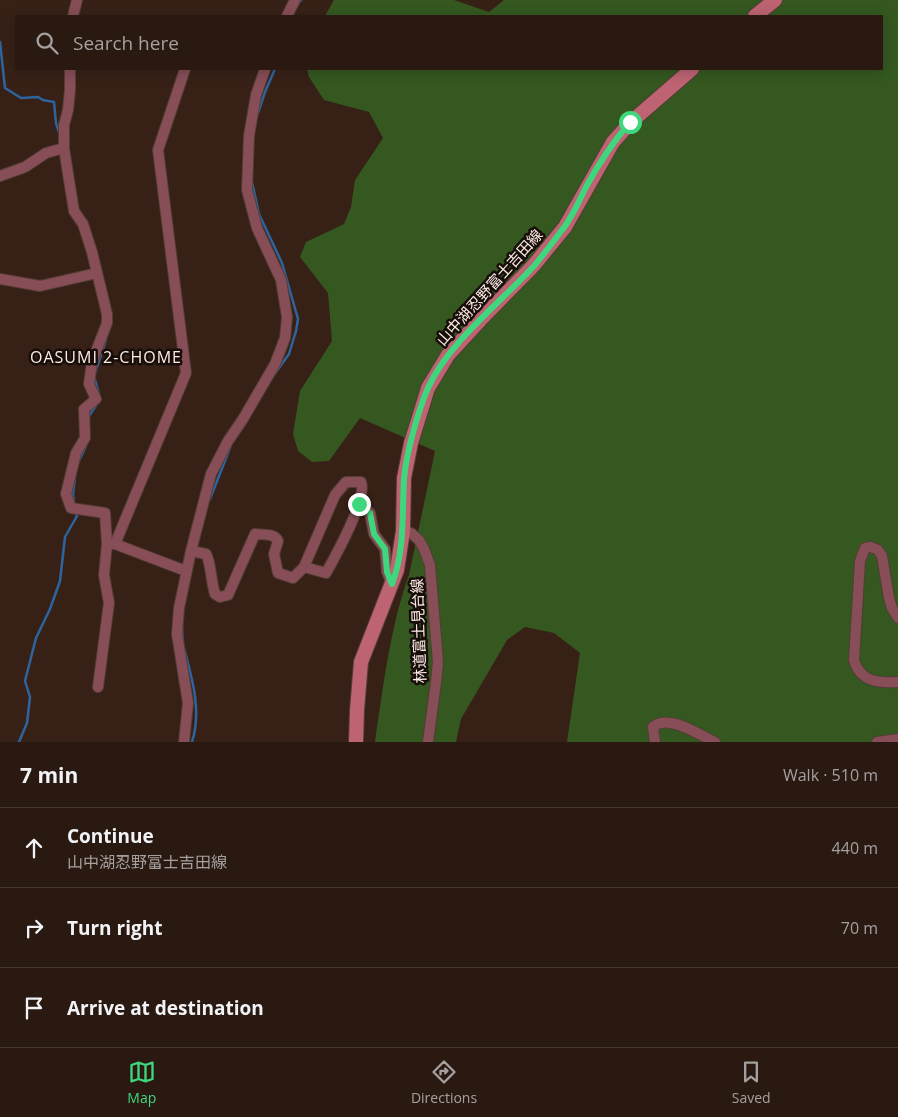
<!DOCTYPE html>
<html lang="en">
<head>
<meta charset="utf-8">
<style>
  :root { --surface:#291911; --page:#31221a; --text:#f1f3f6; --muted:#a5a09f; --line:#453831; --accent:#3fd77d }
  body { margin:0; font-family:"Open Sans","Noto Sans JP",sans-serif; background:var(--page); color:var(--text) }
  .stop { position:absolute; width:15px; height:15px; margin:-11px; border:4px solid #3fd77d; border-radius:50%; background:#fff }
  .stop.end { background:#3fd77d; border-color:#fff; box-shadow:0 1px 5px #0008 }
  .list { margin:0; padding:0; list-style:none }
  h2 { display:flex; justify-content:space-between; align-items:center; height:65px; margin:0; padding:0 20px; font-size:21px }
  h2 small { font-size:16px; font-weight:400; color:var(--muted) }
  .list li { display:grid; grid-template-columns:32px 1fr auto; gap:15px; align-items:center; box-sizing:border-box; height:80px; padding:0 20px; border-top:1px solid var(--line) }
  .list b { display:block; font-size:19px; white-space:nowrap }
  .list p { margin:0; font-size:16px; white-space:nowrap; color:var(--muted) }
  .list em { font-size:16px; font-style:normal; color:var(--muted) }
  .icon { flex:none; width:28px; height:28px; fill:none; stroke:currentColor; stroke-width:2; stroke-linecap:round; stroke-linejoin:round }
  .map { position:relative; flex:none; width:898px; height:742px; overflow:hidden }
  .search { position:absolute; background:var(--surface); box-shadow:0 2px 12px #0003; left:15px; right:15px; top:15px; height:55px; display:flex; align-items:center; gap:12px; box-sizing:border-box; padding:0 18px; border-radius:0px; color:var(--muted); font-size:19px }
  .sheet { height:305px; background:var(--surface) }
  nav { display:flex; justify-content:space-around; align-items:center; box-sizing:border-box; height:70px; border-top:1px solid var(--line); background:var(--surface); font-size:14px; color:var(--muted) }
  nav a { display:grid; justify-items:center; gap:2px }
  nav .on { color:var(--accent) }
  .map>svg:first-child { display:block }
  .green { fill:#345820 }
  .lines { fill:none; stroke-linecap:round; stroke-linejoin:round }
  .stream { stroke:#2d649f; stroke-width:2.5 }
  .street-casing { stroke:#533d34; stroke-width:12 }
  .secondary-casing { stroke:#533d34; stroke-width:16 }
  .street { stroke:#874e57; stroke-width:10 }
  .secondary { stroke:#bd6372; stroke-width:14 }
  .route { stroke:#3fd77d; stroke-width:6 }
  .labels { text-anchor:middle; dominant-baseline:central; stroke-width:5; stroke-linejoin:round; paint-order:stroke }
  .street-label { font-size:15px; fill:#fcece5; stroke:#170d09 }
  .neighbourhood-label { font-size:16px; letter-spacing:1px; fill:#fcece5; stroke:#170d09 }
</style>
</head>
<body>
<div class="map">
<svg width="898" height="742" viewBox="0 0 898 742">
  <rect width="100%" height="100%" fill="#372117"/>
  <path class="green" d="M334,0h120l35,12 15,-12h394v742h-331l13,-89 -26,-20 -29,-6 -18,13 -46,79 -5,23h-81c8,-54 15,-115 34,-167l26,-124 -75,-33 -31,43 -17,1 -14,-11 -5,-17 7,-43 32,-50 -4,-48 -28,-36 6,-15 38,-18 7,-17 4,-27 28,-42 -14,-26 -45,-12 -15,-23 -2,-8h575v-53h-557z"/>
  <g class="lines">
    <g class="stream">
      <polyline points="297,5 301,0"/>
      <polyline points="0,42 5,88 21,98 38,97 43,100 54,102 56,123 60,136"/>
      <polyline points="258,113 265,92 275,69"/>
      <polyline points="252,182 259,214 282,263 298,319 296,331 289,354 274,375"/>
      <polyline points="99,394 94,376 106,340"/>
      <polyline points="89,418 89,416 97,404"/>
      <polyline points="78,463 86,446"/>
      <polyline points="210,499 230,448"/>
      <polyline points="74,503 73,493 75,478"/>
      <polyline points="182,628 183,643"/>
      <path d="M184,648c8,30 18,63 8,94"/>
      <polyline points="19,742 27,723 30,697 25,681 36,638 50,609 60,581 65,537 77,516 75,511"/>
    </g>
    <defs>
      <g id="street">
        <polyline points="73,16 77,0"/>
        <polyline points="287,16 295,0"/>
        <polyline points="70,69 70,90 68,110 64,125 64,148 69,180 74,211 83,224 92,252 107,314 107,323 92,362 89,384 96,399 84,409 85,438 76,453 66,494 71,508 105,513 107,544 104,575 109,603 98,687"/>
        <polyline points="0,176 25,167 46,153 64,148"/>
        <polyline points="0,279 40,286 97,273"/>
        <polyline points="359,504 370,513 374,534 385,549 387,572 392,584"/>
        <polyline points="403,531 411,533 419,540 424,549 430,565 438,662 436,682 428,742"/>
        <polyline points="108,544 115,544 186,571"/>
        <polyline points="115,544 186,373 158,150 185,69"/>
        <path d="M191,551l15,3c5,8 5,28 9,40l5,3 8,-2 27,-61c8,1 20,-1 23,7l-4,13 4,19 15,5 11,-11 22,6c9,-16 42,-75 35,-91h-15l-11,13 -31,72"/>
        <path d="M898,618l-6,-10 -3,-10 -7,-42 -4,-6 -7,-3 -6,1 -5,13 -6,99c6,22 25,23 44,22"/>
        <polyline points="184,742 188,703 177,634 179,608 191,551 211,474 228,441 243,419 275,364 285,338 286,328 287,317 281,280 257,228 247,190 249,136 256,95 265,69"/>
        <path d="M655,742l-2,-15c15,-14 46,8 62,15"/>
        <polyline points="877,742 898,739"/>
      </g>
      <g id="secondary">
        <polyline points="755,16 775,0"/>
        <polyline points="356,742 357,710 361,662 397,570 403,531 404,478 411,443 428,388 448,355 483,317 534,265 565,227 613,142 631,122 692,69"/>
      </g>
    </defs>
    <use href="#street" class="street-casing"/>
    <use href="#secondary" class="secondary-casing"/>
    <use href="#street" class="street"/>
    <use href="#secondary" class="secondary"/>
  </g>
  <g class="lines">
    <path class="route" d="M359,504l11,9 4,21 11,15 2,23 5,12c13,-34 10,-69 12,-105 2,-25 14,-68 24,-91 20,-45 73,-86 106,-122 10,-12 19,-24 28,-36 10,-12 17,-29 24,-43 13,-24 27,-45 44,-65"/>
  </g>
  <g class="labels">
    <g class="street-label">
      <text transform="translate(489 287) rotate(-48)">山中湖忍野富士吉田線</text>
      <text transform="translate(418 631) rotate(-92)">林道富士見台線</text>
    </g>
    <g class="neighbourhood-label">
      <text x="106" y="357">OASUMI 2-CHOME</text>
    </g>
  </g>
</svg>
<div class="stop" style="left:630px;top:122px"></div>
<div class="stop end" style="left:359px;top:504px"></div>
<div class="search"><svg class="icon" aria-label="search" viewBox="0 0 24 24"><circle cx="10" cy="10" r="6"/><path d="M15 15l6 6"/></svg>Search here</div>
</div>
<section class="sheet">
<h2>7 min<small>Walk · 510 m</small></h2>
<ul class="list">
<li><svg class="icon" aria-label="ahead" viewBox="0 0 24 24"><path d="M12 20V5M6 11l6-6 6 6"/></svg><div><b>Continue</b><p>山中湖忍野富士吉田線</p></div><em>440 m</em></li>
<li><svg class="icon" aria-label="right" viewBox="0 0 24 24"><path d="M7 20v-9h11M14 6l5 5-5 5"/></svg><div><b>Turn right</b></div><em>70 m</em></li>
<li><svg class="icon" aria-label="arrive" viewBox="0 0 24 24"><path d="M6 21V4h12l-3 4 3 4H6"/></svg><div><b>Arrive at destination</b></div></li>
</ul>
</section>
<nav>
<a class="on"><svg class="icon" aria-label="map" viewBox="0 0 24 24"><path d="M3 6l6-2 6 2 6-2v14l-6 2-6-2-6 2zM9 4v14M15 6v14"/></svg>Map</a>
<a><svg class="icon" aria-label="directions" viewBox="0 0 24 24"><path d="M12 3l9 9-9 9-9-9zM9 14v-3h6M13 9l2 2-2 2"/></svg>Directions</a>
<a><svg class="icon" aria-label="saved" viewBox="0 0 24 24"><path d="M7 4h10v16l-5-4-5 4z"/></svg>Saved</a>
</nav>
</body>
</html>
